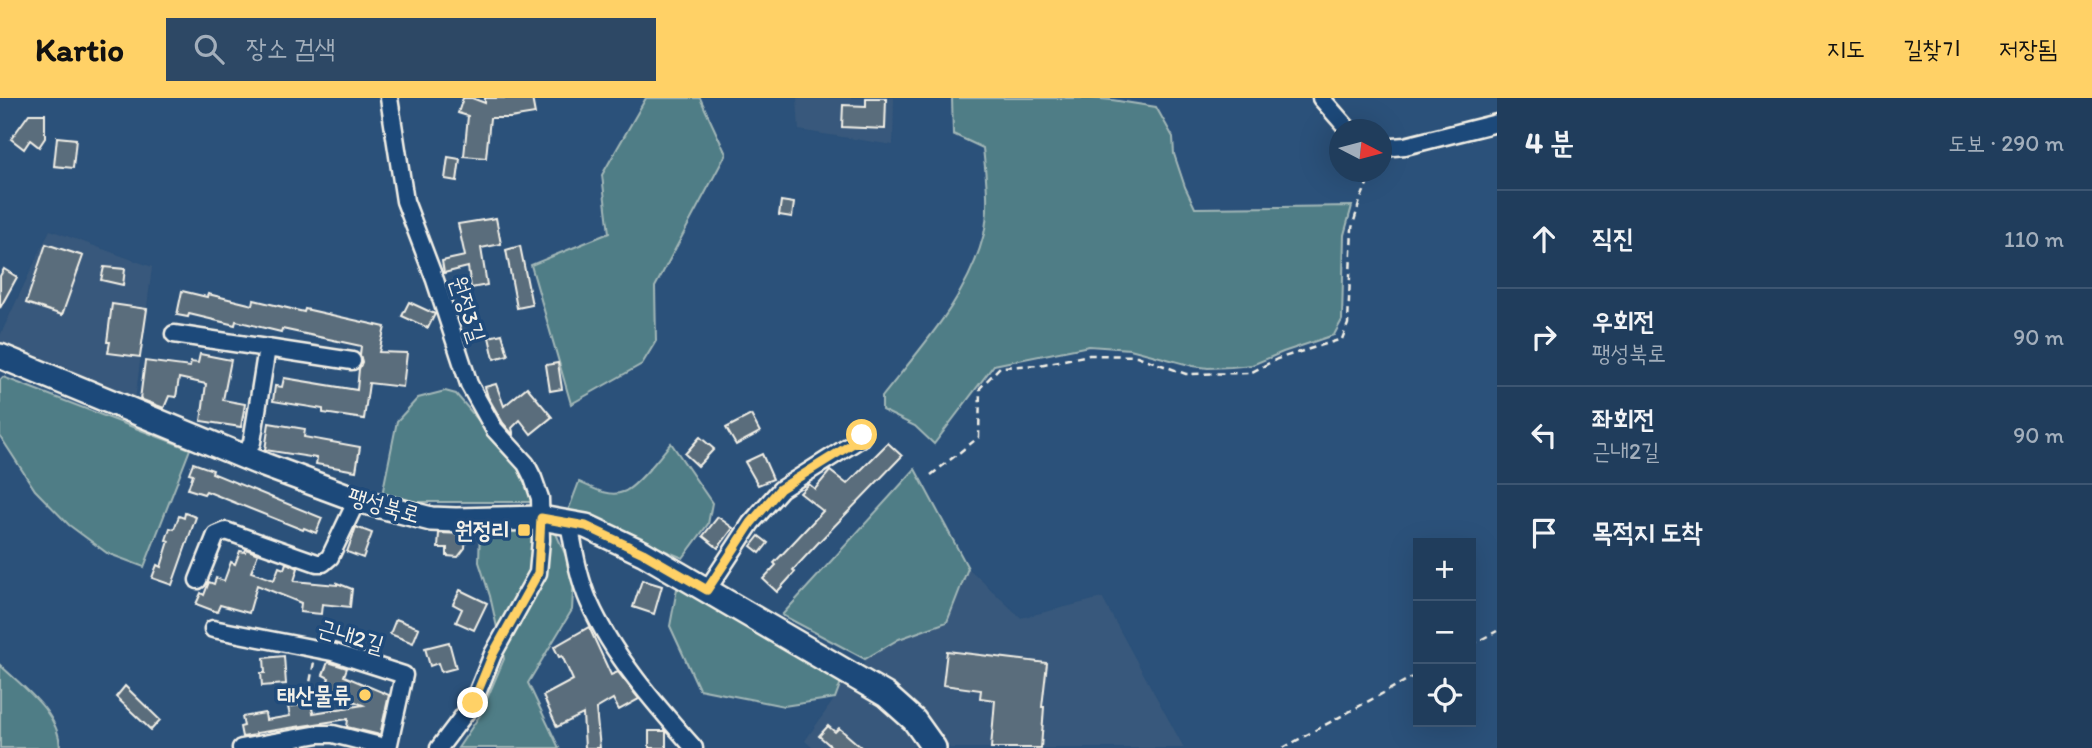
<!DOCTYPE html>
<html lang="ko">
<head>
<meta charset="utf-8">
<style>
  :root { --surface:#203d5c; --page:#2d4865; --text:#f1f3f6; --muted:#a2aebb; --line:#3d5672; --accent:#ffd166 }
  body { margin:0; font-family:Itim,"Poor Story",sans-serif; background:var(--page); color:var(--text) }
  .controls { position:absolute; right:21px; bottom:21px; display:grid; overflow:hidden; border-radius:0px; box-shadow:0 7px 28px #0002 }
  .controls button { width:63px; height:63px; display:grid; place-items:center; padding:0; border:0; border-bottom:2px solid var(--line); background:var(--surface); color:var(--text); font:35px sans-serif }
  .compass { position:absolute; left:1329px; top:21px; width:63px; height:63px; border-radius:50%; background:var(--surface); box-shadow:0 7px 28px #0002; rotate:96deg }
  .stop { position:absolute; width:21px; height:21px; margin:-16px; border:5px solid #ffd166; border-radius:50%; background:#fff }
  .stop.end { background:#ffd166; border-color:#fff; box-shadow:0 2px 7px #0008 }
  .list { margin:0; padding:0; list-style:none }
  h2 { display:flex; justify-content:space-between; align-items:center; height:91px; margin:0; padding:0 28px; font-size:30px }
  h2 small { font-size:23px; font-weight:400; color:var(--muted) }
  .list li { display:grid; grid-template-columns:46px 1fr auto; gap:21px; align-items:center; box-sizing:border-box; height:98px; padding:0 28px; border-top:2px solid var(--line) }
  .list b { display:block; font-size:26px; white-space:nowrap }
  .list p { margin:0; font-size:23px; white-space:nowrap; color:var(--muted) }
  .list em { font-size:23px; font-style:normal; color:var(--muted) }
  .icon { flex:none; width:38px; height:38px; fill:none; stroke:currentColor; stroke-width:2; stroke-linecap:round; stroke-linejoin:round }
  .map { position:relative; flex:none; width:1497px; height:650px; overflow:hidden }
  header { display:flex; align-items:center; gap:42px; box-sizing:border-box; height:98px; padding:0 35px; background:var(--accent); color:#111 }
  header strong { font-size:33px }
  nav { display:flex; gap:38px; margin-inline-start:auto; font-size:24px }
  .search { width:490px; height:63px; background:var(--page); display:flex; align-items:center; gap:18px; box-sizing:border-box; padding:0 24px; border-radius:0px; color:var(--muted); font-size:26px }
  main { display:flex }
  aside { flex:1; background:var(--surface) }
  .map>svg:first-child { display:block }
  .built { fill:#39597b }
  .green { fill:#507d86; stroke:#a2b7b7; stroke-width:2 }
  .building { fill:#5a6d7c; stroke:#f4f1e8; stroke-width:2 }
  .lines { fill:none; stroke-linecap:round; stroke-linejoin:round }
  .street-casing { stroke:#f4f1e8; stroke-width:21 }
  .secondary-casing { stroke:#f4f1e8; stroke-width:28 }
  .path { stroke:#f4f1e8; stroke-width:2.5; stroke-dasharray:7 5; stroke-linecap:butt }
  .street { stroke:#1f4a7a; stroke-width:16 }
  .secondary { stroke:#1f4a7a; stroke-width:23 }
  .route { stroke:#ffd166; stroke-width:9 }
  .poi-dot { fill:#ffd166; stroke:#1f4a7a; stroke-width:2.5 }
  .labels { text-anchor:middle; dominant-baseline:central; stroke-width:7; stroke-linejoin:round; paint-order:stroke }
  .street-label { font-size:23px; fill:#f4f1e8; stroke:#1f4a7a }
  .poi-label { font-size:23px; font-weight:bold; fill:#f4f1e8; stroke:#1f4a7a; text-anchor:end }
</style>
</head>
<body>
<header>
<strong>Kartio</strong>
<div class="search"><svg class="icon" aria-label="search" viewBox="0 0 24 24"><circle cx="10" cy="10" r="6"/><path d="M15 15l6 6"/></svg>장소 검색</div>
<nav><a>지도</a><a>길찾기</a><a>저장됨</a></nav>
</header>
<main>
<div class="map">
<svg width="1497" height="650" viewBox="0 0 1497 650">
  <rect width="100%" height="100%" fill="#2b517a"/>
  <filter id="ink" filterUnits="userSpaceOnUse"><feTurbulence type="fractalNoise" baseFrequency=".0143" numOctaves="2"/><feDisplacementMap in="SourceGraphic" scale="14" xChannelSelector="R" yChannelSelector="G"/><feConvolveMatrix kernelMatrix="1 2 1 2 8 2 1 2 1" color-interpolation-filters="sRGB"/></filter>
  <g filter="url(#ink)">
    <g class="built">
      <polygon points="797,0 894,0 893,47 799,32"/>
      <polygon points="50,132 152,169 135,303 0,249 0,238"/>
      <polygon points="968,470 1021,520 1102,500 1184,650 950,650 922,613 863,570 865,561 899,541 947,524"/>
      <polygon points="844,576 892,609 917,642 912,650 813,650 805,643 835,600"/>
    </g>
    <g class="green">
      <polygon points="646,0 700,0 726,56 655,189 656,243 642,266 571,306 531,167 609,135 602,77"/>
      <path d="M952,0h138l22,2 44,7 17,30 1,17 11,33 10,21 157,-2 -8,29 -2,85 -8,15 -51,17 -31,13 -21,2 -23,1 -15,-2 -63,-17 -41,-3 -95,19 -60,79 -19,-18 -33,-16v-13c39,-50 86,-99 102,-163 6,-27 2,-58 -1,-86l-30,-14z"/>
      <polygon points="3,279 190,351 144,469 107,455 69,427 35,392 0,338 0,282"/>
      <polygon points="445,293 456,296 528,380 531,404 407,404 382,397 397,323 418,300"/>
      <path d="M671,345l41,60 -4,21 -25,34 -115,-47 11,-29c12,5 30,16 44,10 13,-4 38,-37 48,-49z"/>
      <polygon points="915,371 968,470 947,524 899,541 865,561 782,517"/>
      <polygon points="480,429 554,431 574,476 572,512 528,585 559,650 458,650 480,617 504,561 490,498 479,464"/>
      <polygon points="679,480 844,576 835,600 784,608 699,591 670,528"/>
      <path d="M0,567c23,22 60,48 60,83h-60z"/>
    </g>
    <g class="building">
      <polygon points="463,0 472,0 485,5 485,0 532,0 535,16 510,20 490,20 486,60 464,58 468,18 458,15"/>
      <polygon points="866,0 886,0 885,31 842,29 843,7 866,8"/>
      <polygon points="29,16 45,16 45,40 39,49 30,42 24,51 11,41"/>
      <polygon points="57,39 76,41 73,70 54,68"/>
      <polygon points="448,59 460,61 457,83 445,81"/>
      <polygon points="781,103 794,105 792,119 779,117"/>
      <polygon points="496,120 501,146 481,150 487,187 471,190 468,169 444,175 442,163 465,158 458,126"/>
      <polygon points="46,146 83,158 62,217 26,205"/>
      <polygon points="520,148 532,207 517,210 506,152"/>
      <polygon points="104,169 125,171 123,187 101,182"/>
      <polygon points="4,171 17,179 0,210 0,178"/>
      <polygon points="182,193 207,199 208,196 253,207 254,202 304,214 305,211 385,229 379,254 407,255 403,289 369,285 364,321 323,315 323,311 273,303 275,288 282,289 284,280 357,292 359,271 362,264 360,257 361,248 282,231 281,234 236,223 235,227 189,216 188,219 177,217"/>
      <polygon points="409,204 435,216 428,230 402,218"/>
      <polygon points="112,206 147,211 140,259 108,255 110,244 107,244"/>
      <polygon points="502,236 508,257 494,261 489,239"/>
      <polygon points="200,256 231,262 223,302 245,306 241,329 201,323 206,286 179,280 176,299 169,298 164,310 140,301 145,263 190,269 191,264 198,265"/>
      <polygon points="558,265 562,291 550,293 546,267"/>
      <polygon points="496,286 504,308 527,289 552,319 531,336 520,322 512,330 514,338 503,325 488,299 485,289"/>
      <polygon points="751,317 760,334 736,347 726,330"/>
      <polygon points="269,325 305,331 304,339 360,349 356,373 316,366 317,360 265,352"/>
      <polygon points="700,339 714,351 698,368 685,356"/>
      <polygon points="888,345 902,358 818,445 793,472 795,474 777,494 763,481 776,467 774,465 823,413 800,395 809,386 815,391 830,373 847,386"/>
      <polygon points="762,356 773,381 758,387 745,364"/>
      <polygon points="193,365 213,372 212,375 322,420 316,435 304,430 303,432 206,393 204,396 188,391 193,376 189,375"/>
      <polygon points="185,415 196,419 172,487 152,480 157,467 161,469 169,443 166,442 170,430 174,431 179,418 184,420"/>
      <polygon points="718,419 733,430 718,450 703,438"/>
      <polygon points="356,429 372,435 363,460 347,454"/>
      <polygon points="439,435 466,436 465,450 458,459 447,458 447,450 438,450"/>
      <polygon points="759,438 768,445 760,455 751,448"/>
      <polygon points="246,451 258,456 251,474 274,482 279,469 284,471 286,465 292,467 298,470 294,483 337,487 337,485 352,491 350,509 322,506 321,516 300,514 301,505 257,487 249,515 220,507 217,514 196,506 201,495 204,497 209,484 214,486 216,480 224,483 231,464 235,466 240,453 245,454"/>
      <polygon points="642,482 662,488 654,516 633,509"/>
      <polygon points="460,492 487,505 474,532 456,524 462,511 453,506"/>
      <polygon points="396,521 419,530 413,545 390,536"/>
      <polygon points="589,529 611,577 618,574 639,601 619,612 613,601 596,611 600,650 585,650 583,616 557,629 543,598 573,582 562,558 559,559 554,549"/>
      <polygon points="449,544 456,570 441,574 438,565 430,568 425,550"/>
      <polygon points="947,553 1047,565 1042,609 1044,609 1041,650 991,650 995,602 980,600 981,592 943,587"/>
      <polygon points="284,558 286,586 262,588 261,575 265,575 264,560"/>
      <polygon points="328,564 347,570 344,578 389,597 380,637 347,629 348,621 256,635 256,637 242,639 240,629 244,628 242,619 265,615 266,622 290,618 288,609 311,605 313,615 363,607 325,591 329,580 323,577"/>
      <polygon points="125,588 160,622 151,632 116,599"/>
      <polygon points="828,628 835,634 839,630 862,650 833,650 819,638"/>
      <rect x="649" y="633" width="17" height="17"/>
    </g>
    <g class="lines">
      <defs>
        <g id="street">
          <polyline points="389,0 405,103 435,182 469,286 494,331 526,366 533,380 540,400 541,442 538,475 493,556 473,605 439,650"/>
          <polyline points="1321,0 1349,32"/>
          <polyline points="1381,50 1405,48 1497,25"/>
          <polyline points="174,236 267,250 252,344 245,360"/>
          <polyline points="267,250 352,263"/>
          <path d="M569,425c5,26 9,54 20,79 24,54 66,102 105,146"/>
          <polyline points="198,482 216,437 226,433 317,465 323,465 330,459 357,402"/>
          <polyline points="707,492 751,425 781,391 860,341 862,337"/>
          <polyline points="213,531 332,554 404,577 388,650"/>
          <polyline points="241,650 319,636 333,636 388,650"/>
        </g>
        <polyline id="secondary" points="0,258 264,367 361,403 431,421 456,422 541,420 586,428 643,455 886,597 914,622 934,650"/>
      </defs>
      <use href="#street" class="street-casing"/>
      <use href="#secondary" class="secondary-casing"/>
      <g class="path">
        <polyline points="931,377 979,339 980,290 1000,269 1039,267 1089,257 1137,258 1186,276 1250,275 1277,261 1342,241 1348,226 1352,130 1360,103 1372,74"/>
        <polyline points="1471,547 1497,533"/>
        <polyline points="308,595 314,564"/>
        <polyline points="1283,650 1418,576"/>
      </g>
      <use href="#street" class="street"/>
      <use href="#secondary" class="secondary"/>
    </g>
  </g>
  <g class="lines" filter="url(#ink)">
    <polyline class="route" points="473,605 493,556 538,475 541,420 586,428 643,455 707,492 751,425 780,391 860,341 862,337"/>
  </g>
  <g class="poi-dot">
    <rect x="517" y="425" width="14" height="14" rx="3.5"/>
    <circle cx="365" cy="597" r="7"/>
  </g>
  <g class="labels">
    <g class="street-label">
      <text transform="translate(468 211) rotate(72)">원정3길</text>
      <text transform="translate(384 407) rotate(16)">팽성북로</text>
      <text transform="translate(351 538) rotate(16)">근내2길</text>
    </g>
    <g class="poi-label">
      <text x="510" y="432">원정리</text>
      <text x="351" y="597">태산물류</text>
    </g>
  </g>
</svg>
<div class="controls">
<button>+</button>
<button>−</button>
<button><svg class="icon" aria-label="locate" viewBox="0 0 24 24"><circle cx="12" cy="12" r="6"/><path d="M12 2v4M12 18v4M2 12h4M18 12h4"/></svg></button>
</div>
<svg class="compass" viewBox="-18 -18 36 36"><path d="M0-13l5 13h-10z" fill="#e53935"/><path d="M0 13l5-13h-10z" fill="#a2aebb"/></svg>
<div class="stop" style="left:862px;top:337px"></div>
<div class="stop end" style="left:473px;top:605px"></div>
</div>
<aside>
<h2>4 분<small>도보 · 290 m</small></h2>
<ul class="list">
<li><svg class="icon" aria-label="ahead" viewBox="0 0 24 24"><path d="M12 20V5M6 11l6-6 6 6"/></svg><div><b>직진</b></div><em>110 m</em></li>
<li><svg class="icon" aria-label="right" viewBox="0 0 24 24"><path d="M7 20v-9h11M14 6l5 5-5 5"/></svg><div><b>우회전</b><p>팽성북로</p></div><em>90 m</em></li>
<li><svg class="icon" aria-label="left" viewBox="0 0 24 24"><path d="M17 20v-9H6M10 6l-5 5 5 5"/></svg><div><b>좌회전</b><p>근내2길</p></div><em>90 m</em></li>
<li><svg class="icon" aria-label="arrive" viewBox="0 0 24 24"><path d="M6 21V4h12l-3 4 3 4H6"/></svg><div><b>목적지 도착</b></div></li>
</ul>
</aside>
</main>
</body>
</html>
